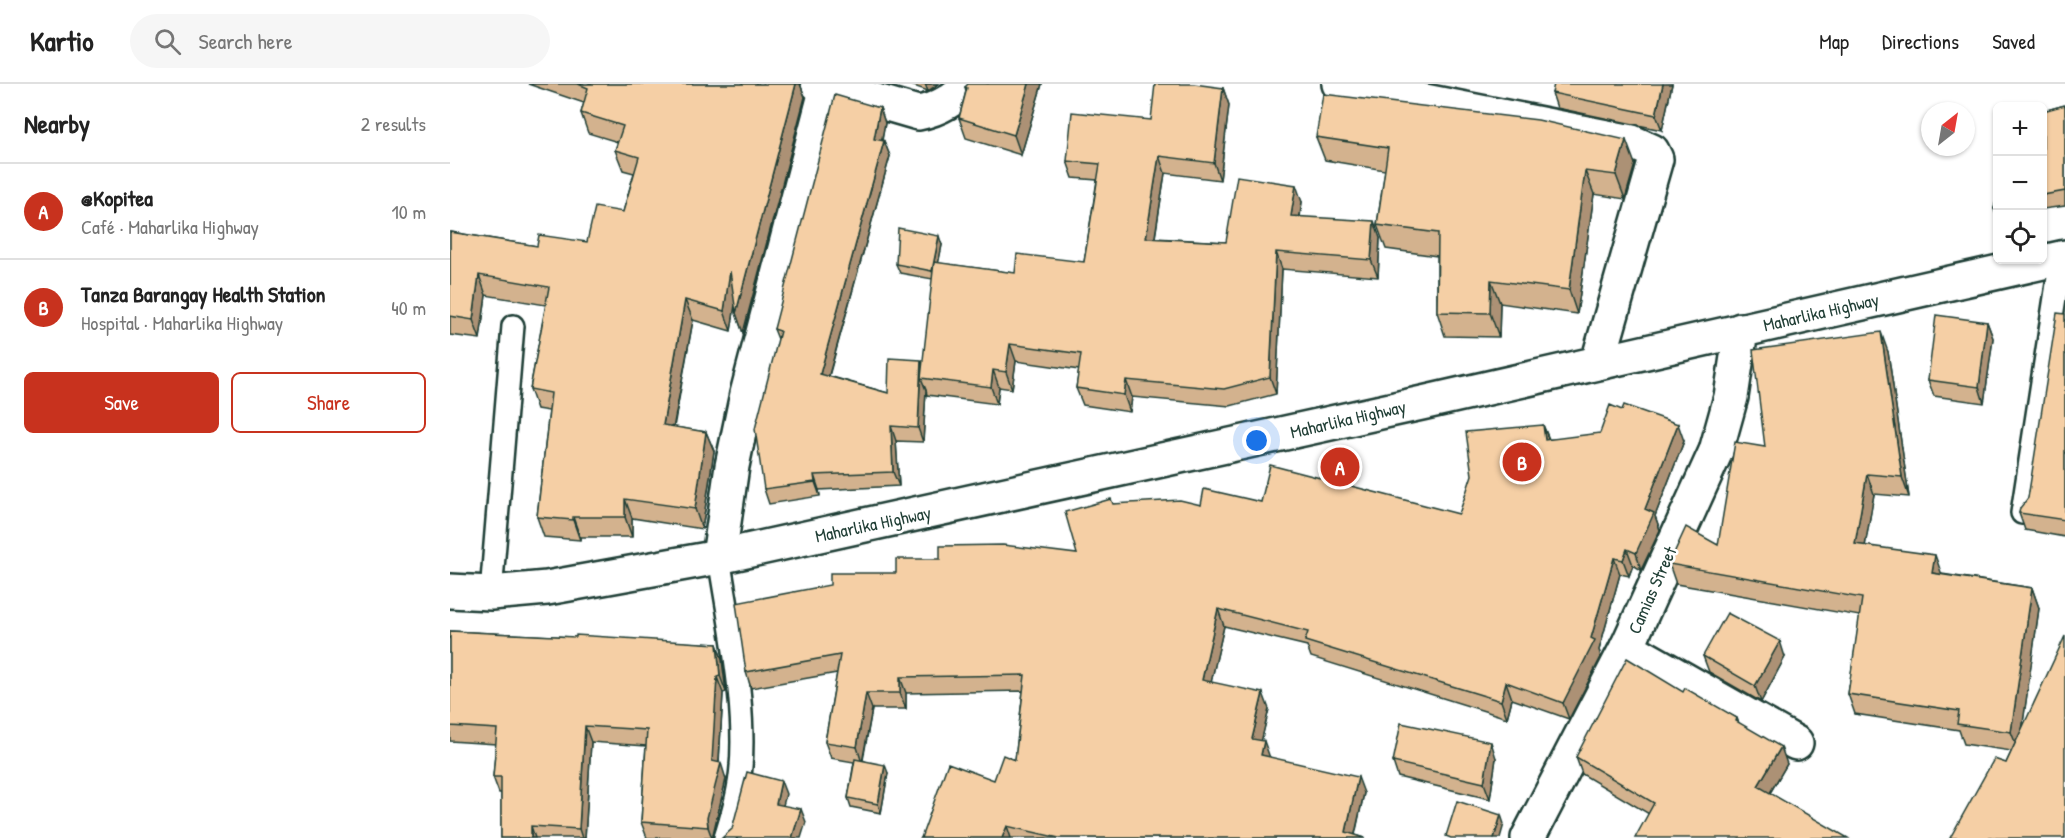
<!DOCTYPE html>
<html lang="en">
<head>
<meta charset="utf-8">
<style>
  :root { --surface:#fff; --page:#f6f6f6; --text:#222; --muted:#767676; --line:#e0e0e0; --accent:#c8321e }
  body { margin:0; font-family:"Patrick Hand",sans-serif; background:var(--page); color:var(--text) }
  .controls { position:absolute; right:18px; top:18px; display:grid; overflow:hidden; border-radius:9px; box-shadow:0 2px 4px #0004 }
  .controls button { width:54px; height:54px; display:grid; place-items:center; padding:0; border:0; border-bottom:2px solid var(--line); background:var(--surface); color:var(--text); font:30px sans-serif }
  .compass { position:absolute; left:1471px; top:18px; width:54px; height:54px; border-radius:50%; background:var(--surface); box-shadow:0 2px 4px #0004; rotate:31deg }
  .you { position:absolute; left:807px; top:357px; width:21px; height:21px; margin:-15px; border:4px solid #fff; border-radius:50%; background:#1a73e8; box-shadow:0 0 0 9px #1a73e833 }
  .badge { display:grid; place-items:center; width:39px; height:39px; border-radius:50%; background:var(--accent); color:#fff; font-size:20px; font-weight:700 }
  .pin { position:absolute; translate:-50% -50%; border:3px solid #fff; box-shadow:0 2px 6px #0006 }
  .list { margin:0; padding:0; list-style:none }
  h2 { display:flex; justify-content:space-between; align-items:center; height:78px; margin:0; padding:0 24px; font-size:26px }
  h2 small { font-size:20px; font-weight:400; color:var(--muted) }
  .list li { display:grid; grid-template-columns:39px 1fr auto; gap:18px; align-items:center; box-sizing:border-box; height:96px; padding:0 24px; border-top:2px solid var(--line) }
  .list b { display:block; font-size:22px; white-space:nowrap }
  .list p { margin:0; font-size:20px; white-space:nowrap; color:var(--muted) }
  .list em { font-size:20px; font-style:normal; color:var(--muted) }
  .actions { display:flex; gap:12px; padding:18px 24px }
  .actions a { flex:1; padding:14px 0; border:2px solid var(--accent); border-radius:9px; text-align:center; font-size:21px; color:var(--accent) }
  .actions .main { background:var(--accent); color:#fff }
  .icon { flex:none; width:33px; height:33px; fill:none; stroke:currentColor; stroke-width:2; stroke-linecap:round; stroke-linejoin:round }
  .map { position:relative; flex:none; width:1615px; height:754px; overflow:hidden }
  header { display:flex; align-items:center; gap:36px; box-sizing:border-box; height:84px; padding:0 30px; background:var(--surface); border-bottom:2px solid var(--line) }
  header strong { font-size:28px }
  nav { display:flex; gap:33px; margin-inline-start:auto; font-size:21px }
  .search { width:420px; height:54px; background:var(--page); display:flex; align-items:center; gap:15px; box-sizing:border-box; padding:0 21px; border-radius:33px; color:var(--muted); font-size:22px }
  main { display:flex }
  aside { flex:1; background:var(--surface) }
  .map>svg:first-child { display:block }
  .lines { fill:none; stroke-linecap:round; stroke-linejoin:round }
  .lane-casing { stroke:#1f3d34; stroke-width:26 }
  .street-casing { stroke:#1f3d34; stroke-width:38 }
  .primary-casing { stroke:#1f3d34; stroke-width:38 }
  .lane { stroke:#fff; stroke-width:21 }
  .street { stroke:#fff; stroke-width:33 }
  .primary { stroke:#fff; stroke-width:33 }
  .wall { fill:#d3b28e; stroke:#1f3d34; stroke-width:1.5 }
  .shaded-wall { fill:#ac9174; stroke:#1f3d34; stroke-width:1.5 }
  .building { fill:#f5cfa5; stroke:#1f3d34; stroke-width:1.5 }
  .labels { text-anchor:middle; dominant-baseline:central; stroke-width:5; stroke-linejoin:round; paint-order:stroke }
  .street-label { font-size:18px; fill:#1f3d34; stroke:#fff }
</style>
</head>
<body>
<header>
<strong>Kartio</strong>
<div class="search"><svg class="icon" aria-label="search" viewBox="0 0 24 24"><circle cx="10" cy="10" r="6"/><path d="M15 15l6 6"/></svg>Search here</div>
<nav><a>Map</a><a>Directions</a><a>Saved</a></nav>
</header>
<main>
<aside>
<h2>Nearby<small>2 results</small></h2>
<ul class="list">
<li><span class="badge">A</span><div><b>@Kopitea</b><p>Café · Maharlika Highway</p></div><em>10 m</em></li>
<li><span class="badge">B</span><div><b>Tanza Barangay Health Station</b><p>Hospital · Maharlika Highway</p></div><em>40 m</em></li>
</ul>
<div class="actions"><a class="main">Save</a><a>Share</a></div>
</aside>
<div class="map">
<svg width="1615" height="754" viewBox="0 0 1615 754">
  <rect width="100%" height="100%" fill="#fff"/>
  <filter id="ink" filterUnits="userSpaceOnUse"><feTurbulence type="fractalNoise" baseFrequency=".0167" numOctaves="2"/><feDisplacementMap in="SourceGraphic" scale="12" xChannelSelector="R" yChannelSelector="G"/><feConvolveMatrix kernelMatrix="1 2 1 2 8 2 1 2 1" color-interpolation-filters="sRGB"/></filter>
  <g filter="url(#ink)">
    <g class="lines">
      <defs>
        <g id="lane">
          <polyline points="1572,429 1611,174"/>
          <path d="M269,473c10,66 32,166 19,232 -3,17 -8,33 -13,49"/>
          <polyline points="41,509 63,242"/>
        </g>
        <g id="street">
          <path d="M368,0l100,29c22,-4 36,-14 52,-29"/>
          <polyline points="889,0 1182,58 1202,67 1206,75 1148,278"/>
          <polyline points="269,473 282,382 297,310 377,3"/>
          <polyline points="1177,563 1346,659"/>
          <polyline points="1078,754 1177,563 1266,367 1281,313 1291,246"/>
        </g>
        <polyline id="primary" points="0,507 41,509 97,504 269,473 972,319 1615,173"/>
      </defs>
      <use href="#lane" class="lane-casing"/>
      <use href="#street" class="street-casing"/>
      <use href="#primary" class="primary-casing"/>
      <use href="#lane" class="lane"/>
      <use href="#street" class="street"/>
      <use href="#primary" class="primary"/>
    </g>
    <g class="wall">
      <polygon points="78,0 350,0 355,13 293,249 286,229 285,221 281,247 243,236 224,343 256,348 264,367 252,445 182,434 182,453 130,453 130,456 94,453 87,433 99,327 87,325 80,305 96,221 36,211 30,255 0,251 0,148 87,162 137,158 173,128 184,89 173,86 165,66 168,58 138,49 131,29 134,19"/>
      <polygon points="458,0 488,0 478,7"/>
      <polygon points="592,0 571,71 516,54 509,34 516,7 515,3"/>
      <polygon points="1222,0 1212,46 1107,24 1102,9"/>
      <polygon points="773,4 779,21 770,96 715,89 705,154 776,158 852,118 850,133 930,154 928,193 832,185 826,310 780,322 682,313 680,328 633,321 626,304 629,286 566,277 562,305 549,303 547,320 477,311 476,306 473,358 446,357 449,402 369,406 370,412 319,420 314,405 328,255 324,245 430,24 435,39 432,57 434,57 440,72 379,292 438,309 473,281 483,195 450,189 446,180 492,161 488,179 565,189 634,178 647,96 623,94 617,77 701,36"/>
      <polygon points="1615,21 1615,122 1593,125 1593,27"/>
      <polygon points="866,53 1185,80 1175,115 1144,110 1127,230 1050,219 1049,253 995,252 987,228 987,172 936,165 927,141 935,86 875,76"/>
      <polygon points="1548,110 1548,136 1544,125"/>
      <polygon points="1615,230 1615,453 1575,446 1569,429 1578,414"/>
      <polygon points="1537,238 1543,254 1534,319 1484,312 1478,296"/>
      <polygon points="1438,268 1459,413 1424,410 1415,462 1492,490 1582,504 1589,524 1572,645 1556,679 1562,667 1514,660 1509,646 1405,630 1398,610 1410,532 1226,500 1219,480 1268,461 1315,363"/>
      <polygon points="1093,341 1099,355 1234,357 1205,432 1210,446 1191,486 1183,481 1179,492 1170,490 1149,566 1151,573 1119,635 1062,615 1057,634 861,573 857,562 774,542 761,598 819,625 811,657 819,673 914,709 905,751 915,754 471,754 544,696 565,676 573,607 456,609 456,625 422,625 413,676 438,689 431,729 401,723 398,714 404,678 381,674 375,658 387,589 301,604 296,588 446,489 490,475 627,470 663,420 751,421 811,418 1009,430"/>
      <polygon points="0,547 267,560 272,576 276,608 273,609 269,679 276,695 263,750 263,754 197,754 191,738 196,662 141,658 135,754 51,754 51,709 49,709 43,693 46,660 0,657"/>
      <polygon points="1253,572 1335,573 1311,618 1259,588"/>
      <polygon points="1233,608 1287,634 1289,639 1337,680 1320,709 1199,730 1132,690 1126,673"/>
      <polygon points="1046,674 1040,715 948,693 943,678"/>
    </g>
    <g class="shaded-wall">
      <polygon points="346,0 350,0 355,13 293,249 286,229"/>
      <polygon points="475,0 488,0 478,7"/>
      <polygon points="579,0 592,0 571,71 564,51"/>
      <polygon points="1213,0 1222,0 1212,46 1206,31"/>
      <polygon points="773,4 779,21 770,96 764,79"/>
      <polygon points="430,24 435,39 429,70 424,55"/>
      <polygon points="1176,56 1185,80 1175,115 1166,91"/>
      <polygon points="434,57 440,72 375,305 370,290"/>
      <polygon points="709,72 715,89 702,171 696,154"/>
      <polygon points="1135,87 1144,110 1127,230 1119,206"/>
      <polygon points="846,101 852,118 847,149 841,132"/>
      <polygon points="924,137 930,154 928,193 921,176"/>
      <polygon points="489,152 492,161 485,196 482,187"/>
      <polygon points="826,168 832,185 826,310 820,293"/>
      <polygon points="280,187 287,207 281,247 274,227"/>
      <polygon points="29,191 36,211 30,255 23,236"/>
      <polygon points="1041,196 1050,219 1049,253 1040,229"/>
      <polygon points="235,216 243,236 220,361 213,341"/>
      <polygon points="1537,238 1543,254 1534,319 1529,303"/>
      <polygon points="1431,248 1438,268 1459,413 1452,393"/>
      <polygon points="560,260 566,277 562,305 556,288"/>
      <polygon points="471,276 476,290 471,294 476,306 473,358 468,344"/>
      <polygon points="543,286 549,303 547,320 541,303"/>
      <polygon points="676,296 682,313 680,328 674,311"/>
      <polygon points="1228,340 1234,357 1205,432 1210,446 1191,486 1186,469 1195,425"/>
      <polygon points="1093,341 1099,357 1095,356"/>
      <polygon points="441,342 446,357 449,402 443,388"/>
      <polygon points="256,348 264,367 252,445 245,425"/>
      <polygon points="1417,390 1424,410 1412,480 1405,460"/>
      <polygon points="364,391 369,406 370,412 365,398"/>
      <polygon points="175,415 182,434 182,453 175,433"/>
      <polygon points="123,433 130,453 130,456 123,436"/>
      <polygon points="1177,465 1183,481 1179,492 1173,476"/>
      <polygon points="1485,471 1492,491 1482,489"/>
      <polygon points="1164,474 1170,490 1149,566 1151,573 1119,635 1113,619 1141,554"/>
      <polygon points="1582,504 1589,524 1569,668 1561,648"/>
      <polygon points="768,525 774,542 758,612 752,596"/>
      <polygon points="1330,557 1335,573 1311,618 1305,602"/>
      <polygon points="267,560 272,576 276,608 270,592"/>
      <polygon points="267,593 273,609 268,691 271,679 276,695 263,750 263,754 262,754 258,743 257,734"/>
      <polygon points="450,593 456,609 456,625 450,609"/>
      <polygon points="1056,598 1062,615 1057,634 1051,617"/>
      <polygon points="416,609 422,625 412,679 407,663"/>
      <polygon points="813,609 819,625 808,671 802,655"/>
      <polygon points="135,642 141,658 135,754 132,754 129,745"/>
      <polygon points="814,657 820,674 811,671"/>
      <polygon points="1041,658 1046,674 1040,715 1034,699"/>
      <polygon points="1331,663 1337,680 1314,719 1308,702"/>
      <polygon points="435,681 438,689 431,729 428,720"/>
      <polygon points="908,693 914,709 904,754 896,748"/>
      <polygon points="331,697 336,710 330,733 326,720"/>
      <polygon points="351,725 356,738 351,754 342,754"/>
      <polygon points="1051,731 1054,740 1050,754 1044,754"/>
      <polygon points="81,742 85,754 81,754"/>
      <polygon points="557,742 561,754 552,754"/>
    </g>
    <g class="building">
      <polygon points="128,0 346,0 286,229 280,187 274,227 235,216 213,341 256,348 245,425 175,415 175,433 123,433 123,436 87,433 101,309 80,305 99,203 29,191 23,236 0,232 0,148 87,162 89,151 137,158 145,123 173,128 189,73 165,66 173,42 131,29 138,4"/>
      <polygon points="518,0 579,0 564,51 509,34 517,4 515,3"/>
      <polygon points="705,0 744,0 773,4 764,79 709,72 696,154 776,158 787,92 846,101 841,132 924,137 921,176 826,168 820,293 774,305 676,296 674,311 626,304 631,270 560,260 556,288 543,286 541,303 471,294 484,178 565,189 567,170 634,178 650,80 617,77 622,28 701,36"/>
      <polygon points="1104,0 1213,0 1206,31 1102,9"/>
      <polygon points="873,10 1088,36 1176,56 1166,91 1135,87 1119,206 1041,196 1040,229 987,228 988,149 927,141 938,64 866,53"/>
      <polygon points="385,11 430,24 424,55 434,57 370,290 438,309 439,274 471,276 468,344 441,342 443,388 364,391 365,398 314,405 305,345 330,247 324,245"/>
      <polygon points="1615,21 1615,107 1593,111 1593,27"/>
      <polygon points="1548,110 1548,126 1544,125"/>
      <polygon points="448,144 489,152 482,187 446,180"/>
      <polygon points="1607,229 1615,230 1615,436 1569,429 1570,424 1578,414"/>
      <polygon points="1486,231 1537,238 1529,303 1478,296"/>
      <polygon points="1431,248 1452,393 1417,390 1405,460 1485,471 1482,489 1582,504 1561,648 1507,640 1509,627 1398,610 1412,514 1219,480 1236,443 1268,461 1285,358 1315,363 1303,266"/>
      <polygon points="1160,321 1172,326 1174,321 1228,340 1195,425 1204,429 1186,469 1177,465 1173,476 1164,474 1141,554 1145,556 1113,619 1056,598 1051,617 855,557 858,548 768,525 752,596 813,609 802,655 814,657 811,671 908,693 896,748 915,754 609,754 557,742 552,754 471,754 498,679 544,696 553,671 565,676 575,591 450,593 450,609 416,609 407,663 375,658 390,571 296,588 286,519 380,501 380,489 446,489 446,475 490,475 490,462 553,461 627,470 615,428 661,415 663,420 730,416 751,421 754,405 811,418 820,381 1009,430 1022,391 1016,348 1093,341 1095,356 1150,349"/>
      <polygon points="1277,529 1330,557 1305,602 1253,572"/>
      <polygon points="0,547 126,553 126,551 267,560 270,592 267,593 262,677 271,679 257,734 258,743 191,738 197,646 135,642 129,745 81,742 81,754 51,754 51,693 43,693 47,645 0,642"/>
      <polygon points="1615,552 1615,754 1500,754 1544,675 1556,679"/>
      <polygon points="1177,574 1233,608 1235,604 1287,634 1286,637 1331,663 1308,702 1398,754 1185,754 1204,719 1126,673"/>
      <polygon points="951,639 1041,658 1034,699 943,678"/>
      <polygon points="405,675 435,681 428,720 398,714"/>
      <polygon points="297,688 331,697 326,720 351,725 342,754 272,754 282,745"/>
      <polygon points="1007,717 1051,731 1044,754 1001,754 996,752"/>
    </g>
  </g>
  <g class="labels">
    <g class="street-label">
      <text transform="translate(1371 228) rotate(-13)">Maharlika Highway</text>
      <text transform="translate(898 335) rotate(-13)">Maharlika Highway</text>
      <text transform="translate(423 440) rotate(-12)">Maharlika Highway</text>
      <text transform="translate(1202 506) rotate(-66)">Camias Street</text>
    </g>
  </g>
</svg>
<div class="controls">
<button>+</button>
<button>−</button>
<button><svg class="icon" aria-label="locate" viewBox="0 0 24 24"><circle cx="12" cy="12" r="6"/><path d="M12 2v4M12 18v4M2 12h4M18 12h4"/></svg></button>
</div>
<svg class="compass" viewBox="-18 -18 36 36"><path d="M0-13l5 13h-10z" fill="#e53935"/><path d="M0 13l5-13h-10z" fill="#767676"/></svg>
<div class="you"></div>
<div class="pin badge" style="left:890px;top:383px">A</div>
<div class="pin badge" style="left:1072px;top:378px">B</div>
</div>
</main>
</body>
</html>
